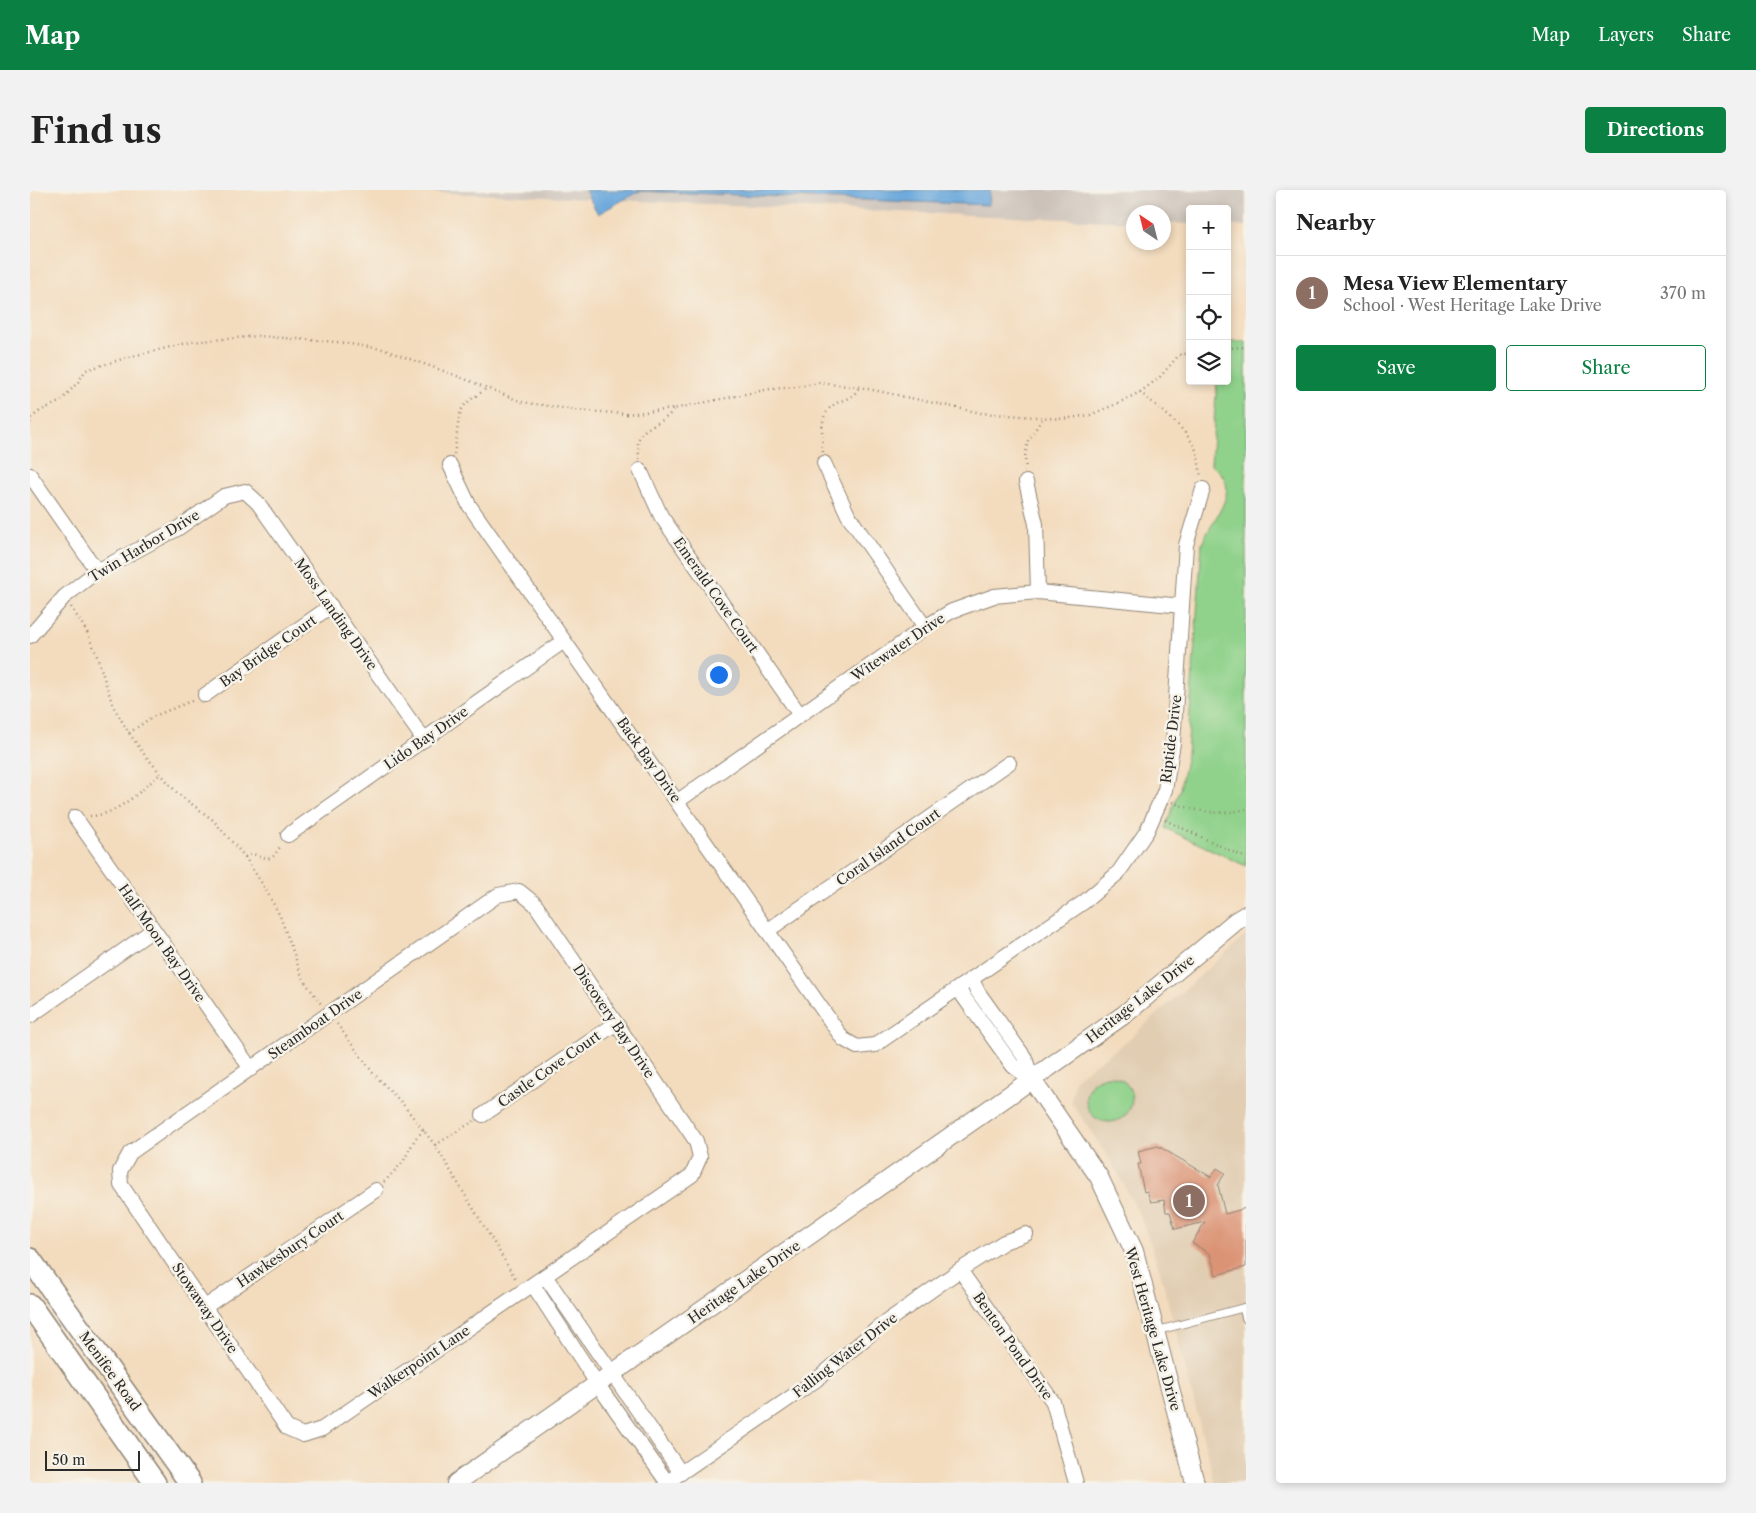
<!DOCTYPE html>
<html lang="en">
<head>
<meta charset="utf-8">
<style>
  :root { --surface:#fff; --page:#f2f2f2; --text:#222; --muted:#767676; --line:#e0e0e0; --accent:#0b8043 }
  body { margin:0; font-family:"Libre Caslon Text",serif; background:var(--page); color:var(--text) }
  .controls { position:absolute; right:15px; top:15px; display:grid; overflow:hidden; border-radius:5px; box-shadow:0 2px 8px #0003 }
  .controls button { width:45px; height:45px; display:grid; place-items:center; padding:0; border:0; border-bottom:1px solid var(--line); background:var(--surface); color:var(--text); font:25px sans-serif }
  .compass { position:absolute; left:1096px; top:15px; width:45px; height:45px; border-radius:50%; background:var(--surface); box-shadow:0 2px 8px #0003; rotate:325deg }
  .scale { position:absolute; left:15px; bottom:12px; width:95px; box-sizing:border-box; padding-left:5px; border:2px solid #2b2b2b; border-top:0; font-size:14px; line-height:18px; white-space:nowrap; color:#2b2b2b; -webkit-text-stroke:4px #f7f3e8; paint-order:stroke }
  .you { position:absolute; left:688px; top:484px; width:18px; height:18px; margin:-12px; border:4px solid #fff; border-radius:50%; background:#1a73e8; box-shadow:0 0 0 8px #1a73e833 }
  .badge { display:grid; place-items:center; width:32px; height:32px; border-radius:50%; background:var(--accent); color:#fff; font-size:16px; font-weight:700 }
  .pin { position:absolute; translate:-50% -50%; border:2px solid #fff; box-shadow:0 1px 5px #0006 }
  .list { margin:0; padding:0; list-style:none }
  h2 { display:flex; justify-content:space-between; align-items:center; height:65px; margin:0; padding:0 20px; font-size:21px }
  h2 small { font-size:16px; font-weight:400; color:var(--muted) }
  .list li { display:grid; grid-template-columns:32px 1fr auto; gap:15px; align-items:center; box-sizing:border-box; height:75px; padding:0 20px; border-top:1px solid var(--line) }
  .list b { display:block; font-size:19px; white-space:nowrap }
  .list p { margin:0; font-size:16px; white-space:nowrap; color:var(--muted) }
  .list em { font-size:16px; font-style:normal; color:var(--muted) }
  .actions { display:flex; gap:10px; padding:15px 20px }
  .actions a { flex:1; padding:11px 0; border:1px solid var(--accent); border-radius:5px; text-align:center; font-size:18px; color:var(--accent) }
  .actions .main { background:var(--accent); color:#fff }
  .icon { flex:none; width:28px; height:28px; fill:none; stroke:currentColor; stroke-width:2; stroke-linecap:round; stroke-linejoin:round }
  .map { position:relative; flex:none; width:1216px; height:1293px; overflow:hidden; border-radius:5px }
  header { display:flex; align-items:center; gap:30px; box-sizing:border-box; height:70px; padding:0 25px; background:var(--accent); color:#fff }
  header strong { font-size:24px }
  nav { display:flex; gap:28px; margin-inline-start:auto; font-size:18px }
  .intro { display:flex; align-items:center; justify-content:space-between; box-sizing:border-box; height:120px; padding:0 30px }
  h1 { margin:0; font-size:35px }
  .button { padding:12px 22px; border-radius:5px; background:var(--accent); color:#fff; font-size:18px; font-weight:700 }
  main { display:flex; gap:30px; padding:0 30px }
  aside { flex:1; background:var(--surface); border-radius:5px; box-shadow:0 2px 8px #0003 }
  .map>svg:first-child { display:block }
  .built { fill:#e1cdb2 }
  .industrial { fill:#ccc2b9 }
  .green { fill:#90d28b; stroke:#5e7e5b }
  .water { fill:#6aa8dc; stroke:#4a6a84 }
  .building { fill:#db9375 }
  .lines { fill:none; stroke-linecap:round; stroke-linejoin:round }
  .service-casing { stroke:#8f8374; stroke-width:9 }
  .minor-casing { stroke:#8f8374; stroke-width:16 }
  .tertiary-casing { stroke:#8f8374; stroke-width:20 }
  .primary-casing { stroke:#8f8374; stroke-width:24 }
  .path { stroke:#8f8374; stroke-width:2.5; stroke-dasharray:1 4; stroke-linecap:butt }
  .service { stroke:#fff; stroke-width:7 }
  .minor { stroke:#fff; stroke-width:14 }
  .tertiary { stroke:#fff; stroke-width:18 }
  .primary { stroke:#fff; stroke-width:21 }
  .labels { text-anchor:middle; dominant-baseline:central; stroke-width:5; stroke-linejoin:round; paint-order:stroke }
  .street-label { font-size:14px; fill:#2b2b2b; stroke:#f7f3e8 }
</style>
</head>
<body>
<header>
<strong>Map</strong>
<nav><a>Map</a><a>Layers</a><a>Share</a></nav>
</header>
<div class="intro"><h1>Find us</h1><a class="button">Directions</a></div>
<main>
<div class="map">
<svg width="1216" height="1293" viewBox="0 0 1216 1293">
  <rect width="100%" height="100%" fill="#f7f3e8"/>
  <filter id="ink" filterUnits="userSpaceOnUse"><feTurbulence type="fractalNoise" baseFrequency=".02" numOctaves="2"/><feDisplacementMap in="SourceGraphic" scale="10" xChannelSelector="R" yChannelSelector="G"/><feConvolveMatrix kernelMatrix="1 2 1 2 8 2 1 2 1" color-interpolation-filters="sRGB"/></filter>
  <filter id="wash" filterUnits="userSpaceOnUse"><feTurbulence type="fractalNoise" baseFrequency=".0096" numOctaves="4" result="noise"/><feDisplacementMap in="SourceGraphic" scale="20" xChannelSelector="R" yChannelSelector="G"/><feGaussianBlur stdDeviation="1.12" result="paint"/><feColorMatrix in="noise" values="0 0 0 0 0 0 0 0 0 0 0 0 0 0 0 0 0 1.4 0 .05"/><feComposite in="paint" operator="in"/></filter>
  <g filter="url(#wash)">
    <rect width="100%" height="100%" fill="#f3dbbd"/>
    <polygon class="built" points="1216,745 1216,1293 1185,1293 1131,1084 1119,1049 1108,1022 1081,971 1041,912 1045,889 1097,851"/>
    <polygon class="industrial" points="351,0 1216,0 1216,36 1197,35 1197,19 1160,19 1160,34 1134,33 1134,22 1104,22 1103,32"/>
    <g class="green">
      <path d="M1197,152h19v524l-81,-38 15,-39 7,-35 15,-210c11,-28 44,-56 9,-79l6,-84h10z"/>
      <circle cx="1079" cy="909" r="23"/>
    </g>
    <polygon class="water" points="555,0 960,0 959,15 609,1 568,24"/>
    <g id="blocks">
      <polygon class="building" points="1128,956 1181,987 1187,978 1195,983 1188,995 1195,1024 1216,1018 1216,1077 1186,1085 1180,1064 1162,1053 1175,1032 1145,1039 1140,1022 1136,1022 1134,1010 1121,1012 1117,1001 1114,1002 1108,974 1111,974 1108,961"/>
    </g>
  </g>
  <g filter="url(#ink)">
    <use href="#blocks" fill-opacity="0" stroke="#8f8374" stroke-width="1"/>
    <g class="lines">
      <defs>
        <g id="service">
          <polyline points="1213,1118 1216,1129"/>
          <polyline points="1126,1141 1216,1117"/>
        </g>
        <g id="minor">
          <polyline points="794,273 818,325 895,437"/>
          <polyline points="420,275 439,315 813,849 827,857 845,855 1054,712 1088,683 1117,641 1135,600 1143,553 1156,355 1173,299"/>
          <polyline points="610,280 631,326 770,525"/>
          <polyline points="0,285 67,381"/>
          <polyline points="996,292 1006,334 1008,402"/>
          <polyline points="0,446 34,407 67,381 147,339 194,306 215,301 228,313 394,550"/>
          <polyline points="175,505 301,416"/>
          <polyline points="648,611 895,437 922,421 964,406 1008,402 1152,416"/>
          <polyline points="45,627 221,879"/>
          <polyline points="258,645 534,451"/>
          <polygon points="489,701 505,714 666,951 670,967 662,985 292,1239 273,1245 257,1238 91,995 90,981 100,963 468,705"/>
          <polyline points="737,741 979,573"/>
          <polyline points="942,790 948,802 995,868 1002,890"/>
          <polyline points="928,799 983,876 1002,890"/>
          <polyline points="0,826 123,740"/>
          <polyline points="453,925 585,834"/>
          <polyline points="930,1080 1023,1212 1046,1293"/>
          <polyline points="515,1086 651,1283"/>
          <polyline points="503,1095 568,1195 637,1292"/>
          <polyline points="175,1117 346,1000"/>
          <polyline points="636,1293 786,1190 849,1137 930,1080 974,1052 996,1044"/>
        </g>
        <g id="tertiary">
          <polyline points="1002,890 1069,987 1104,1061 1165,1293"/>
          <polyline points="426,1293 1095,824 1206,731 1216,725"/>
        </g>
        <g id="primary">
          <polyline points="0,1069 160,1293"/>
          <polyline points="0,1115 125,1293"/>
        </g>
      </defs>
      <use href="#service" class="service-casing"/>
      <use href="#minor" class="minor-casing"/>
      <use href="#tertiary" class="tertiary-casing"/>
      <use href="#primary" class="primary-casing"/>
      <g class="path">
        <polyline points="1197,158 1216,157"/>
        <path d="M1110,202c18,16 42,32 54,54 5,9 5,21 7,31"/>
        <polyline points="0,233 1,228 10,221 31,211 48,192 56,180 99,167 161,152 228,146 307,152 352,159 422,184 492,212 545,220 597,224 643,219 740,199 768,197 789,193 829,197 951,223 1033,229 1060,225 1084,215 1110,202 1129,188 1149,165 1160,163"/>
        <path d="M793,262c-1,-22 -5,-42 18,-51 9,-3 14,-6 18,-14"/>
        <path d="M424,264c3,-12 3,-41 10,-48 6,-7 16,-12 23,-18"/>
        <path d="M609,269c0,-6 -1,-12 -1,-17 3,-18 28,-17 35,-33"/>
        <polyline points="996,281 995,267 998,251 1012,229"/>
        <polyline points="41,417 56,440 66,463 83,516 99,543 114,564 147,603 183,630 215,667 236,700 250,726 273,789 291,814"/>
        <polyline points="99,543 122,527 164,510"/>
        <path d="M1142,612c24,10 49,14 74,7"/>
        <path d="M60,626c26,0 52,-26 70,-42"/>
        <polyline points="1135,630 1216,668"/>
        <polyline points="215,667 223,664 238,669 244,666 251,655"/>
        <polyline points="307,834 343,883 371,912 405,955 487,1091"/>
        <polyline points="405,955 444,931"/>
        <polyline points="354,992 373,972 385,949 394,940"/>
      </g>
      <use href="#service" class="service"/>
      <use href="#minor" class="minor"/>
      <use href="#tertiary" class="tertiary"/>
      <use href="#primary" class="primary"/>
    </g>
  </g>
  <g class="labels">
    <g class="street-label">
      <text transform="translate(114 356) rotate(-31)">Twin Harbor Drive</text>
      <text transform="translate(686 405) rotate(55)">Emerald Cove Court</text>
      <text transform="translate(306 424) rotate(55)">Moss Landing Drive</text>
      <text transform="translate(868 457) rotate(-34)">Witewater Drive</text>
      <text transform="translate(238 461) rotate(-35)">Bay Bridge Court</text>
      <text transform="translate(396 548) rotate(-35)">Lido Bay Drive</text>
      <text transform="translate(1141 549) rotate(-83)">Riptide Drive</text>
      <text transform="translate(619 570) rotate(55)">Back Bay Drive</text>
      <text transform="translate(858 657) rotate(-35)">Coral Island Court</text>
      <text transform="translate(132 753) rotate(55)">Half Moon Bay Drive</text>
      <text transform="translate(1110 809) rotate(-38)">Heritage Lake Drive</text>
      <text transform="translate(584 831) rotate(56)">Discovery Bay Drive</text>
      <text transform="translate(285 834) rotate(-35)">Steamboat Drive</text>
      <text transform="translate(519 879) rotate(-35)">Castle Cove Court</text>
      <text transform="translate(260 1059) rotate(-34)">Hawkesbury Court</text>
      <text transform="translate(714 1092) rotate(-35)">Heritage Lake Drive</text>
      <text transform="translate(175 1118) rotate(56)">Stowaway Drive</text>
      <text transform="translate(1123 1139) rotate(74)">West Heritage Lake Drive</text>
      <text transform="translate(983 1156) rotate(55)">Benton Pond Drive</text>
      <text transform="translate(815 1165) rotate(-38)">Falling Water Drive</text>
      <text transform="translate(389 1172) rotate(-34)">Walkerpoint Lane</text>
      <text transform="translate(80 1181) rotate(54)">Menifee Road</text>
    </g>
  </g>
</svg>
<div class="controls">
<button>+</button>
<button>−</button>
<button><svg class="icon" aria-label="locate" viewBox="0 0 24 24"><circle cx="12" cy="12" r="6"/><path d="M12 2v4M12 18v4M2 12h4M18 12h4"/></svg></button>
<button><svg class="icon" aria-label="layers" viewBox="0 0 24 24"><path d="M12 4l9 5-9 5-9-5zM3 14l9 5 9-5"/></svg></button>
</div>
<svg class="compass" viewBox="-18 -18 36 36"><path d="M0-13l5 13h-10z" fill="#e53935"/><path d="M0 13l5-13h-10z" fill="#767676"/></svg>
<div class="scale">50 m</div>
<div class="you"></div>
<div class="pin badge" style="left:1159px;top:1011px;background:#8d6e63">1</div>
</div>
<aside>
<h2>Nearby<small></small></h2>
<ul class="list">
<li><span class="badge" style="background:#8d6e63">1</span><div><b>Mesa View Elementary</b><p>School · West Heritage Lake Drive</p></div><em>370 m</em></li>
</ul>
<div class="actions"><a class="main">Save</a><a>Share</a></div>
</aside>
</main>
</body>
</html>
